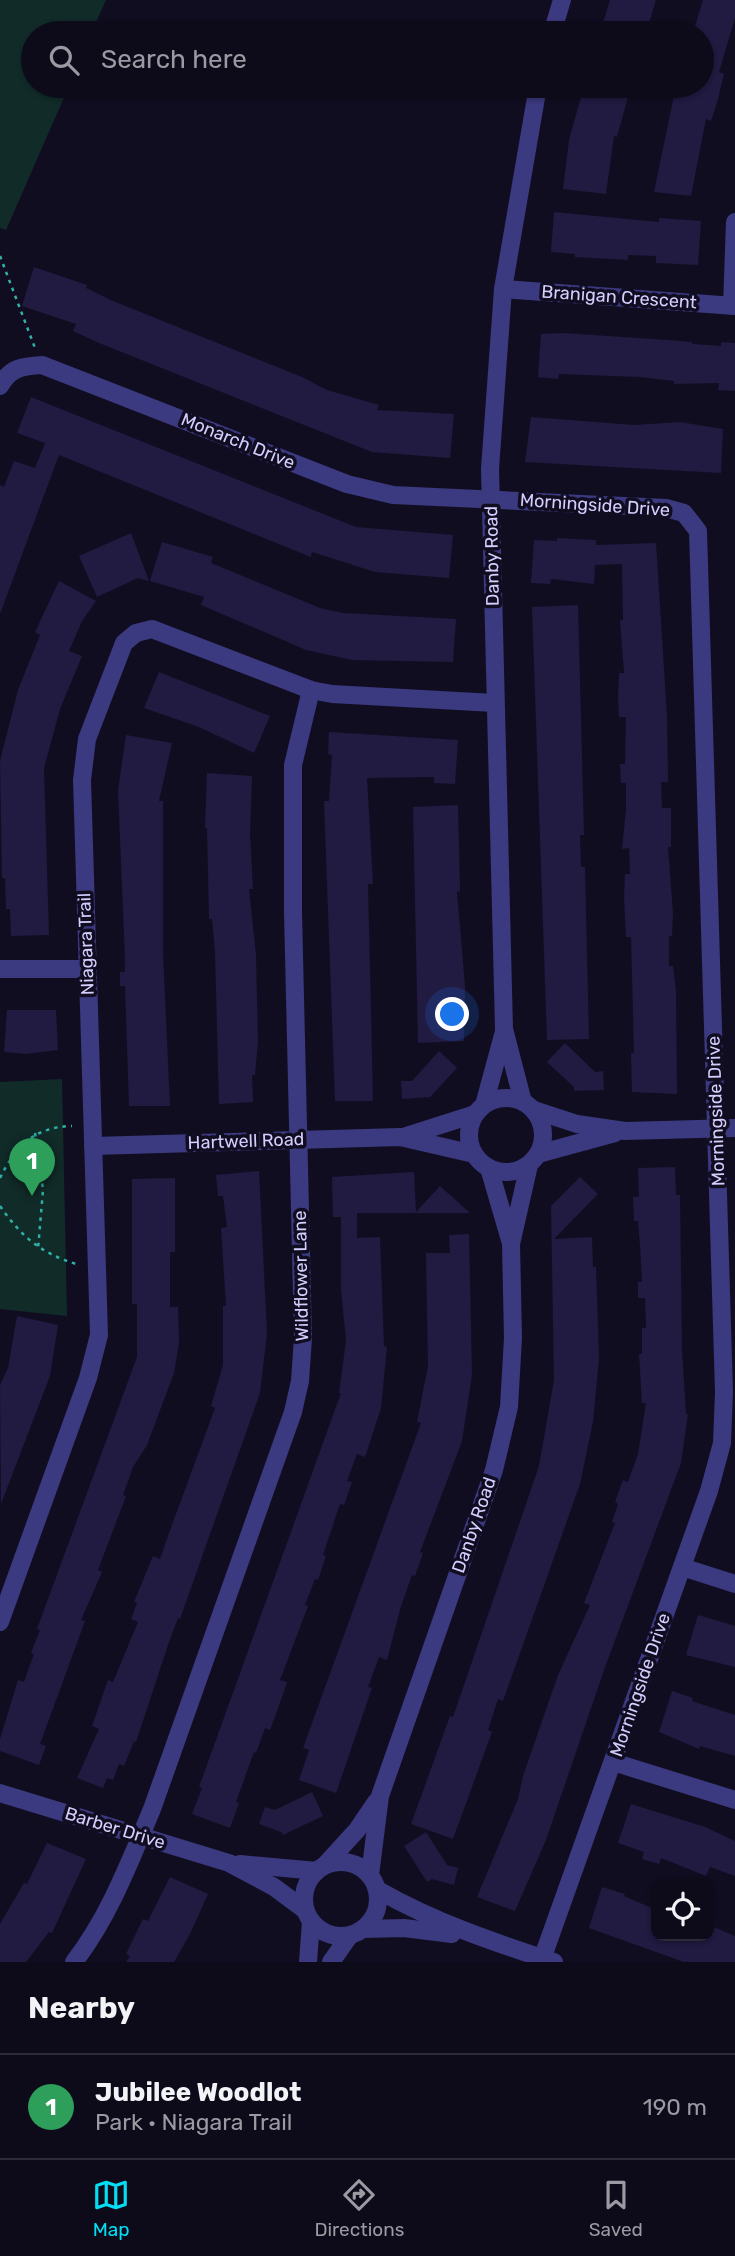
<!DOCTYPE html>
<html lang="en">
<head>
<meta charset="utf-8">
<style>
  :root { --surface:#0d0a19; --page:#1b1826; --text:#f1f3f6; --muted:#9a9aa2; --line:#2d2b38; --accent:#04def4 }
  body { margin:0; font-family:Rubik,sans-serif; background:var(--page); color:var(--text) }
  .controls { position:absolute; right:21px; bottom:21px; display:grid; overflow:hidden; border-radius:14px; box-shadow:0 2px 5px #0004 }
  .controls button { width:63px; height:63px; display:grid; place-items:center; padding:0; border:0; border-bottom:2px solid var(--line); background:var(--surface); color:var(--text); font:35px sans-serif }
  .you { position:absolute; left:453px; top:1015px; width:24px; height:24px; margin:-18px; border:5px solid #fff; border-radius:50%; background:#1a73e8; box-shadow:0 0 0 10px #1a73e833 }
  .badge { display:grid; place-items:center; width:46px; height:46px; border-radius:50%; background:var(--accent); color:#fff; font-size:23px; font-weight:700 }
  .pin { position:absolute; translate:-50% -58px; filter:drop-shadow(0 2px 4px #0008) }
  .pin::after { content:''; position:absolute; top:37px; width:24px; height:21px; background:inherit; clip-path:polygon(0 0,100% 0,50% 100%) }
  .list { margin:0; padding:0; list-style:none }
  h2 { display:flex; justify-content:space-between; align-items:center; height:91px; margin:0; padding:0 28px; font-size:30px }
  h2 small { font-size:23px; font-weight:400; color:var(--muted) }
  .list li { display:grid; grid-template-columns:46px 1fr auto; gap:21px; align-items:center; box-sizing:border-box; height:105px; padding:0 28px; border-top:2px solid var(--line) }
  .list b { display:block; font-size:26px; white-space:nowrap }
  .list p { margin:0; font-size:23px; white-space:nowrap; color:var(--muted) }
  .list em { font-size:23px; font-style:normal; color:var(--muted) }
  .icon { flex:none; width:38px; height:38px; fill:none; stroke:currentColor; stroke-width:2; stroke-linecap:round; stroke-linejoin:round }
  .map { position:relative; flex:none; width:735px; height:1962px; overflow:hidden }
  .search { position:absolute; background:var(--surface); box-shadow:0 2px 5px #0004; left:21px; right:21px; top:21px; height:77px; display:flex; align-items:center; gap:18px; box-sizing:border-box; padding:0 24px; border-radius:38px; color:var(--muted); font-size:26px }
  .sheet { height:196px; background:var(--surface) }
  nav { display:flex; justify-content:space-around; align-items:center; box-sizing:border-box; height:98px; border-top:2px solid var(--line); background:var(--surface); font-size:19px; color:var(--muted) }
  nav a { display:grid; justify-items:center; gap:4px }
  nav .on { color:var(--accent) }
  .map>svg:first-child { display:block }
  .green { fill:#112b29 }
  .building { fill:#211a41 }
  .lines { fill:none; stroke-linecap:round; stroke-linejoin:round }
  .path { stroke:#30b1a8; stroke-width:2.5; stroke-dasharray:3.5 5; stroke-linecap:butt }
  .minor { stroke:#3b397f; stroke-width:18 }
  .labels { text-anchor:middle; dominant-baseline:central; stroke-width:7; stroke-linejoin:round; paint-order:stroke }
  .street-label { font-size:18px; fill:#d3cefe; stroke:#110d21 }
</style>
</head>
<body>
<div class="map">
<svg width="735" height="1962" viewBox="0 0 735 1962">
  <rect width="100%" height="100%" fill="#110d21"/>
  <g class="green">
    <polygon points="0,0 106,0 91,33 33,33 33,86 69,86 6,230 0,228"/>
    <polygon points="62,1079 67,1316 0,1309 0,1082"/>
  </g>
  <g class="building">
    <polygon points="610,0 656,0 646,33 600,33"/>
    <polygon points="703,0 735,0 735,18 719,72 724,74 718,99 711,121 706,119 691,196 654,192 676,86 702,86 702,33 693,33"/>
    <polygon points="584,86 631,86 617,137 614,136 606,194 563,189 569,140"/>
    <polygon points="554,212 659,222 659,218 701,221 698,265 656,263 656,256 628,255 628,260 575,257 575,254 551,252"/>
    <polygon points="34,267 87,285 86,288 113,301 302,377 327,390 379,405 377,410 454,414 450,458 372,452 99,343 73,331 76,324 22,306"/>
    <polygon points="563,333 667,340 692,342 692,344 721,346 721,342 735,343 735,391 718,390 719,383 674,384 674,381 640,377 559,374 558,379 538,377 541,334"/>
    <polygon points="31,397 356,527 453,535 449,578 375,572 312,552 311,557 59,455 0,614 0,485 4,487 14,461 35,468 45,443 17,433"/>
    <polygon points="531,417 634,425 680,422 723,429 721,473 525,462"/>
    <polygon points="131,533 149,581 138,578 97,597 79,556"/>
    <polygon points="557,538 596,540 596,545 656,543 667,716 668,782 661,782 662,808 671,808 671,847 668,847 673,913 672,936 669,936 669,966 673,966 676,991 677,1094 632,1092 631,1053 634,1053 631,937 626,937 624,897 625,874 630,874 629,848 622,849 626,809 626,783 621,783 620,764 625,764 626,717 619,717 618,699 619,673 624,673 620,620 623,620 622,564 595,565 594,584 551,579 550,584 531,583 534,540 557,541"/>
    <polygon points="162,542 213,557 211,563 320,608 343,613 456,619 453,662 352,660 306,650 283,640 201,605 204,597 150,581"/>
    <polygon points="59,581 96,601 82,621 69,651 82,656 60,709 44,768 49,935 11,936 10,909 6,909 5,878 2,878 0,761 18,690 40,635 35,632"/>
    <polygon points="578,605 584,835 580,835 581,867 585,867 589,1039 547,1040 532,607"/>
    <polygon points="159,672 270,716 254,753 199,727 144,708"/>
    <polygon points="329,732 458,740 455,784 434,783 434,777 367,778 373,884 368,884 373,1101 335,1101 324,801 329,801 332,755 328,754"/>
    <polygon points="126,735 172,743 159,801 163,801 163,954 170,1106 129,1106 125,986 120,986 120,972 125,972 125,958 118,790"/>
    <polygon points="207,773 252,776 250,834 253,889 249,889 256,955 258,1041 255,1075 252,1075 253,1102 219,1104 215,952 212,919 209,919 207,828 205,828"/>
    <polygon points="458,805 460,891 457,892 465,986 464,1041 418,1043 413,807"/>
    <polygon points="7,1010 56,1010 58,1050 26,1054 4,1052"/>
    <polygon points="565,1043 595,1072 603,1071 604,1090 574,1091 574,1087 547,1062"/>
    <polygon points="439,1051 457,1068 430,1097 402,1099 401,1081 412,1081"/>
    <polygon points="675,1167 676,1195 680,1195 682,1350 686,1414 688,1414 681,1463 604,1670 546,1840 515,1911 477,1897 518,1799 523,1776 558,1675 590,1605 584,1603 615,1523 612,1522 618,1504 615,1502 623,1480 628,1482 638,1454 646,1403 642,1403 639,1354 642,1354 642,1328 646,1328 645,1298 638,1298 638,1282 642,1282 640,1246 638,1221 634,1221 633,1197 639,1197 638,1168"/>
    <polygon points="259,1171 267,1333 260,1393 180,1619 178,1618 168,1645 136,1742 134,1741 124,1766 119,1764 113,1780 107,1778 103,1788 77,1778 99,1729 92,1726 108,1680 113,1682 138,1622 131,1619 137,1603 134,1602 153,1556 160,1559 169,1533 215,1408 211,1406 223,1365 223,1306 226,1306 221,1228 227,1227 223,1196 218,1196 216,1175"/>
    <polygon points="414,1172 416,1212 440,1186 470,1213 357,1213 357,1238 380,1237 384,1346 387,1347 381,1408 365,1457 357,1454 347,1481 352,1482 344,1505 340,1504 323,1555 326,1556 318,1580 315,1579 305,1605 308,1606 280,1680 287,1682 280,1703 270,1730 265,1728 256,1753 254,1752 236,1802 239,1803 230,1828 192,1814 202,1788 199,1787 341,1393 339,1393 346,1341 341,1289 341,1217 333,1217 332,1177"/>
    <polygon points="580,1177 598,1194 554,1239 592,1237 593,1267 596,1267 599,1358 593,1422 580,1484 503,1701 498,1699 488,1730 492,1732 453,1839 411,1824 450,1716 453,1717 539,1466 554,1380 551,1206"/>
    <polygon points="175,1178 175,1252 170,1252 170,1307 178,1307 179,1343 174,1373 147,1445 133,1467 123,1495 126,1496 98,1570 102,1572 81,1620 85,1621 40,1744 46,1746 39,1765 0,1751 0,1739 18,1680 24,1682 34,1654 31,1653 40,1630 37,1629 137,1357 137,1304 132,1304 132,1179"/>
    <polygon points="469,1234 472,1375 462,1441 420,1552 423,1553 415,1576 412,1575 401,1606 387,1660 379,1657 368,1687 372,1688 336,1793 299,1780 309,1750 303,1748 421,1423 417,1422 428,1366 426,1253 450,1253 449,1235"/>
    <polygon points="17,1316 58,1325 50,1376 1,1504 0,1385 8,1368"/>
    <polygon points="698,1615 735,1626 735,1667 686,1655"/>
    <polygon points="672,1691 693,1698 692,1701 735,1715 735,1756 700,1746 699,1749 659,1732"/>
    <polygon points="312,1792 323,1816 283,1835 281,1832 259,1824 265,1807 275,1810"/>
    <polygon points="631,1804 705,1827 735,1841 735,1876 710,1867 706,1876 661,1858 659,1864 642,1859 644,1852 618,1843"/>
    <polygon points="426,1832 447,1865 458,1868 454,1885 432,1879 427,1882 404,1846"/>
    <polygon points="47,1843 86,1859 52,1933 49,1932 26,1962 0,1962 0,1924 24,1883 27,1884"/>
    <polygon points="170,1877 208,1894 190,1934 174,1962 126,1962 130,1956 126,1954 143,1919 148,1921"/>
    <polygon points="602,1887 625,1894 624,1896 656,1910 656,1936 710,1936 714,1927 735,1936 735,1962 684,1962 589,1928"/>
  </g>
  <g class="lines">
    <g class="path">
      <polyline points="0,256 35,348"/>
      <polyline points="35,1133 43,1190 38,1249"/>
      <path d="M0,1178c16,-32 34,-51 72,-52"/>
      <path d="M0,1206c21,30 40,47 76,58"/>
    </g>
    <g class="minor">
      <polyline points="552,33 562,0"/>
      <polyline points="503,289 735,306"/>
      <polyline points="732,306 735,222"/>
      <path d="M0,386c10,-18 22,-20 42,-21l305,119 46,11 273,13 18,5 14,18 26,861 -2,51 -13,48 -168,471"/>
      <polyline points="0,969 87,969"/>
      <circle cx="506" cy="1135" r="37"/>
      <polyline points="523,1102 504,1029 490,469 503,289 538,86"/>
      <polyline points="484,1105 503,1035"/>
      <polyline points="534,1110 577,1124 625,1131 735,1128"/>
      <polyline points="406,1136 475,1114"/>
      <polyline points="93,1146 400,1137 474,1154"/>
      <polyline points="538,1154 615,1133"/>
      <polyline points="489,1168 510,1240"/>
      <polyline points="682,1567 735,1584"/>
      <polyline points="0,1622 88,1378 99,1335 82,780 87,739 124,643 136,633 152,629 311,690 332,694 494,703"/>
      <polyline points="613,1762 735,1800"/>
      <polyline points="0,1793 229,1863 274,1887 305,1910"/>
      <circle cx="341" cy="1899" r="37"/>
      <polyline points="240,1864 317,1871"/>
      <polyline points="325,1865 357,1830 376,1802"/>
      <polyline points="370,1875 380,1796 494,1470 509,1407 513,1338 511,1244 529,1165"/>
      <path d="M378,1890c56,32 115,52 176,72"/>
      <polyline points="363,1929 404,1928 452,1934"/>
      <path d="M74,1962c35,-45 56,-101 78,-153l141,-397 7,-31 3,-43 -10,-426v-147l18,-75"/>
      <polyline points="308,1962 311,1922"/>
      <polyline points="331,1962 350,1935"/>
    </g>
  </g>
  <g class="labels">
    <g class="street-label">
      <text transform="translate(619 297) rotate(4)">Branigan Crescent</text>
      <text transform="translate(238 441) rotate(22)">Monarch Drive</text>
      <text transform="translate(595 505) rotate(4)">Morningside Drive</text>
      <text transform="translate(492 556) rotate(-91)">Danby Road</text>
      <text transform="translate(86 944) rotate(-92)">Niagara Trail</text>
      <text transform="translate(716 1111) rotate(-92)">Morningside Drive</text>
      <text transform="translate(246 1141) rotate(-2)">Hartwell Road</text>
      <text transform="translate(301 1276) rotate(-91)">Wildflower Lane</text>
      <text transform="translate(474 1525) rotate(-71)">Danby Road</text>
      <text transform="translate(640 1685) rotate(-71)">Morningside Drive</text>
      <text transform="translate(115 1828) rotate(17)">Barber Drive</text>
    </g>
  </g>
</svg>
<div class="controls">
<button><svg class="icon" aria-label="locate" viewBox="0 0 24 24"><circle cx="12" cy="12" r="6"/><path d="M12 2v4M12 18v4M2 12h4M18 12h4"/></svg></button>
</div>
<div class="you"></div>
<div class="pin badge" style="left:32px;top:1196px;background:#2e9e5b">1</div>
<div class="search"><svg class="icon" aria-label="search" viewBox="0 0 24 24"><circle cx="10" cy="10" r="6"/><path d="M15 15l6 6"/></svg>Search here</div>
</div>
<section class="sheet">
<h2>Nearby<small></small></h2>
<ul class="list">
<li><span class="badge" style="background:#2e9e5b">1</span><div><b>Jubilee Woodlot</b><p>Park · Niagara Trail</p></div><em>190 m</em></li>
</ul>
</section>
<nav>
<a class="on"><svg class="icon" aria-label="map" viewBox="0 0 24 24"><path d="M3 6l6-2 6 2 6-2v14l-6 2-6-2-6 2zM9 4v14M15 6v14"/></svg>Map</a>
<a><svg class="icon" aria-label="directions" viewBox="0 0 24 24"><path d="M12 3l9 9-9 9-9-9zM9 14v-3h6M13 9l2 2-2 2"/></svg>Directions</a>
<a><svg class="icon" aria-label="saved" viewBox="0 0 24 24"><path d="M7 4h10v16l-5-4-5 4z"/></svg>Saved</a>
</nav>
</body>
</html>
